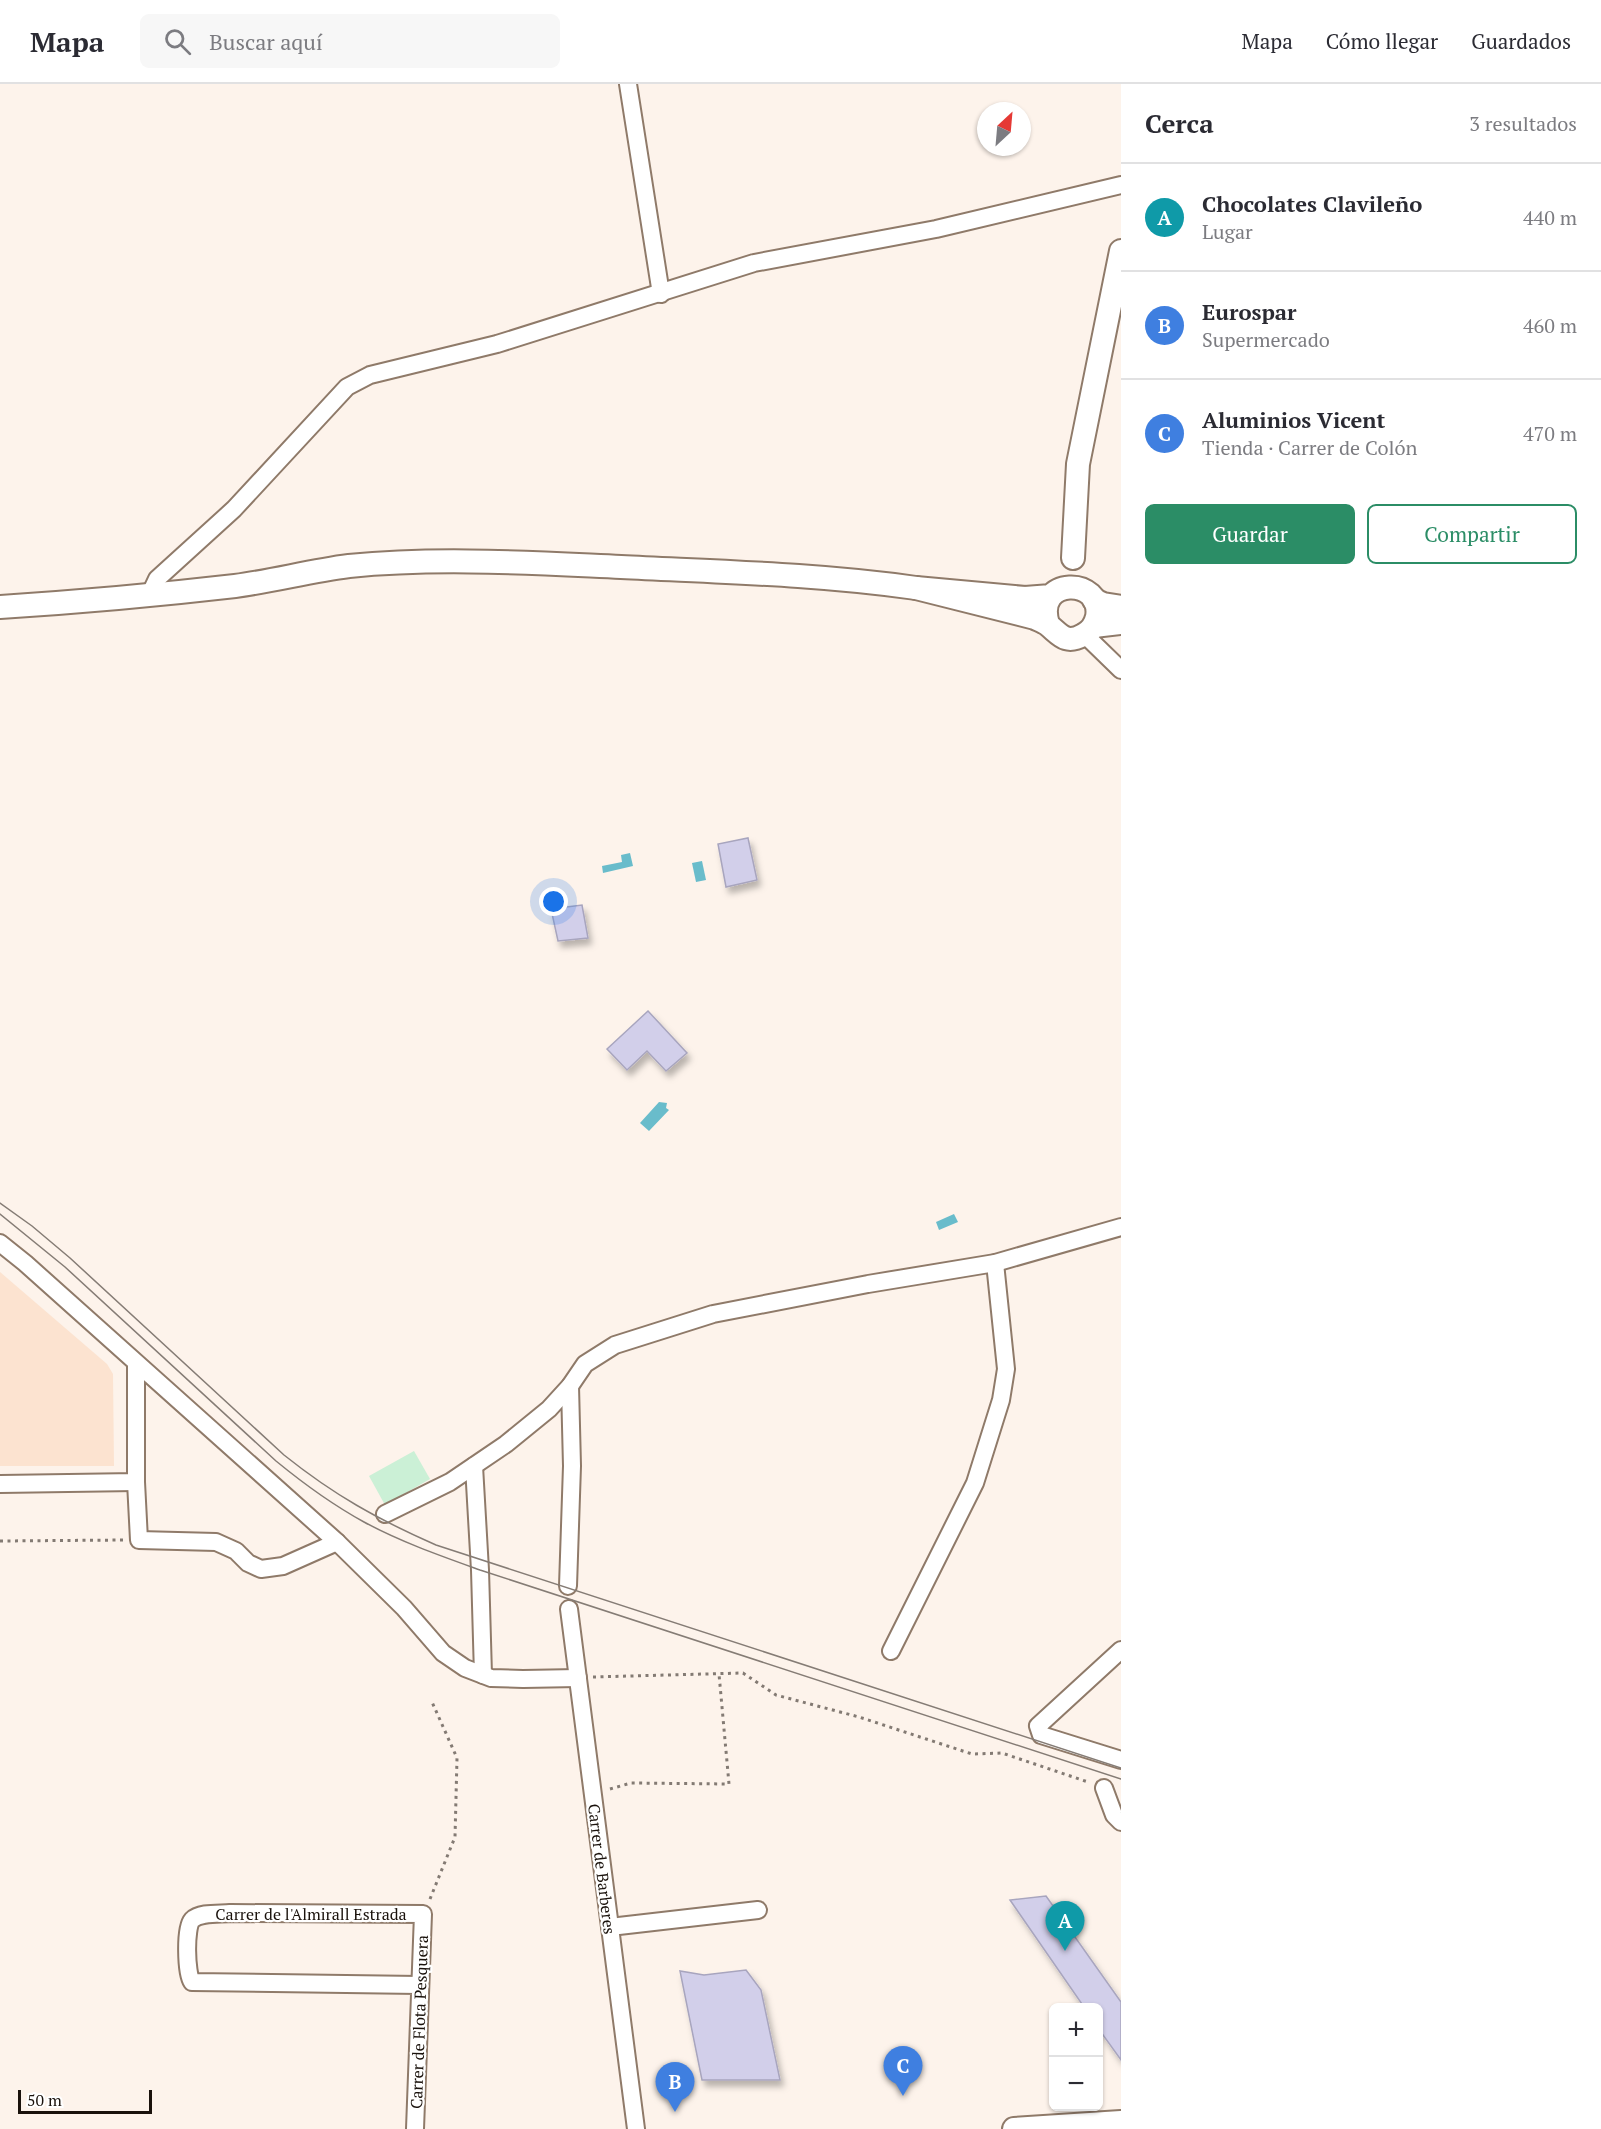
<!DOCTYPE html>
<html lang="es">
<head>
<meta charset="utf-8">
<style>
  :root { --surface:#fff; --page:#f7f7f7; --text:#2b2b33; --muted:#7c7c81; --line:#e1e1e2; --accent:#2b8d66 }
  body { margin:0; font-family:"PT Serif",serif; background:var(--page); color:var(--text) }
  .controls { position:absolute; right:18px; bottom:18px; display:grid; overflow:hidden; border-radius:9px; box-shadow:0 2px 4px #0004 }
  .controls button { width:54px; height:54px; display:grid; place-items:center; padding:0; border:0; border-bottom:2px solid var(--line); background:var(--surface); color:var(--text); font:30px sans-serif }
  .compass { position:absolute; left:977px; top:18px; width:54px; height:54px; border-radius:50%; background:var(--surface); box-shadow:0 2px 4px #0004; rotate:26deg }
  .scale { position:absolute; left:18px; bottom:15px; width:134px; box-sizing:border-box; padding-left:6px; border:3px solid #1a120c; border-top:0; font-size:16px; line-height:21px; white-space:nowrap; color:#1a120c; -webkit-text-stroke:4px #fff; paint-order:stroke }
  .you { position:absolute; left:554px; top:818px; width:21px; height:21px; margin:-15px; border:4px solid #fff; border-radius:50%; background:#1a73e8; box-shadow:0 0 0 9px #1a73e833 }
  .badge { display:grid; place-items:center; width:39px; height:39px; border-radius:50%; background:var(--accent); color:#fff; font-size:20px; font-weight:700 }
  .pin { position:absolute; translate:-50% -50px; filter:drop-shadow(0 2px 3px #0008) }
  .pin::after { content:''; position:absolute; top:32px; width:21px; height:18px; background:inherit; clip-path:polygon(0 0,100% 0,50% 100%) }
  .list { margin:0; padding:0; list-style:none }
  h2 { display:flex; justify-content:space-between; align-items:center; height:78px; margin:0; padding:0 24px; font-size:26px }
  h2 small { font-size:20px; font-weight:400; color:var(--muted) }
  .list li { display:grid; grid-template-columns:39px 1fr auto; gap:18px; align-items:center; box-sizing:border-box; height:108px; padding:0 24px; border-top:2px solid var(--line) }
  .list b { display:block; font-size:22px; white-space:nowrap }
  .list p { margin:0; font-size:20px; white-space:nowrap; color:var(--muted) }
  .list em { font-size:20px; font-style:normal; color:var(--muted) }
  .actions { display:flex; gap:12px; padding:18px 24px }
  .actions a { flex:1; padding:14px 0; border:2px solid var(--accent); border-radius:9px; text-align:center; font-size:21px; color:var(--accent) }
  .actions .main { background:var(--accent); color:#fff }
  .icon { flex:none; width:33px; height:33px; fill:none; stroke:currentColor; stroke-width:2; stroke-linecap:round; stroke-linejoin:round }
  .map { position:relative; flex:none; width:1121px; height:2045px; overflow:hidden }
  header { display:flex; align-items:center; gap:36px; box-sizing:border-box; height:84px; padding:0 30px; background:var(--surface); border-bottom:2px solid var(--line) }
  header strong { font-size:28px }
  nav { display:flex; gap:33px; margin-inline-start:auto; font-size:21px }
  .search { width:420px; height:54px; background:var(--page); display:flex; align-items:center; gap:15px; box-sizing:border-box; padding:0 21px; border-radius:9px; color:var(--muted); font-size:22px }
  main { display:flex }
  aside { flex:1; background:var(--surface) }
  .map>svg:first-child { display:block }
  .built { fill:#fce3d0 }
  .green { fill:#cbf0d6 }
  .water { fill:#69bccb }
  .building { fill:#d2cfea; stroke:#a8a5be; stroke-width:1.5; filter:url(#shadow) }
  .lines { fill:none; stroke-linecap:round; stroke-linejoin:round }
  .minor-casing { stroke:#8f7a69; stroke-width:20 }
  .secondary-casing { stroke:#8f7a69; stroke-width:26 }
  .path { stroke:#837a73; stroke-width:3; stroke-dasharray:3 4.5; stroke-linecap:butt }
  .minor { stroke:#fff; stroke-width:16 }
  .secondary { stroke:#fff; stroke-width:22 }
  .tram { stroke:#857c75; stroke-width:1.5 }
  .labels { text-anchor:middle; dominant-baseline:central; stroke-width:4.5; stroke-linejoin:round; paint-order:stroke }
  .street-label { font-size:16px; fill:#1a120c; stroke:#fff }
</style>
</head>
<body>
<header>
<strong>Mapa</strong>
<div class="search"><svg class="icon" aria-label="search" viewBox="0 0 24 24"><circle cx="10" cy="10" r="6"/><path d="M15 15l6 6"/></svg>Buscar aquí</div>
<nav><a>Mapa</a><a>Cómo llegar</a><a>Guardados</a></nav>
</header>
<main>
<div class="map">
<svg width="1121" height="2045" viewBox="0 0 1121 2045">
  <defs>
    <filter id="shadow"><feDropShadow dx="3.5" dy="6" stdDeviation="3" flood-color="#0004"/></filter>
  </defs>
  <rect width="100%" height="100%" fill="#fdf3eb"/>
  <polygon class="built" points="0,1188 107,1280 113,1290 114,1382 0,1382"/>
  <polygon class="green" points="414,1367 430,1395 385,1421 369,1392"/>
  <g class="water">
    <polygon points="630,769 633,782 603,789 602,782 622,778 621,771"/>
    <polygon points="702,777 706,796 696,798 692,779"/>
    <polygon points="659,1018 667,1019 666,1024 669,1026 649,1047 640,1039"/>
    <polygon points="954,1130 958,1138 939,1146 936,1138"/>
  </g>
  <g class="building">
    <polygon points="748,754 757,796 726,803 718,760"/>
    <polygon points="582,821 588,854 558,857 551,825"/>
    <polygon points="648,927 687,969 666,987 647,967 627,986 607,965"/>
    <polygon points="1046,1812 1121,1918 1121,1976 1098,1944 1098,1923 1084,1923 1010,1816"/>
    <polygon points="746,1886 761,1906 780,1996 702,1996 680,1887 704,1891"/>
  </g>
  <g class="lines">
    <defs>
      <g id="minor">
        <polyline points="628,0 661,210"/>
        <polyline points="150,510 157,495 234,425 347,303 370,291 497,260 754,179 936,145 1121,101"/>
        <polyline points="1085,551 1121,586"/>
        <polyline points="0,1159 25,1179 337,1458 404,1524 443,1569 465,1584 491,1594 523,1595 578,1594"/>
        <polyline points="474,1382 480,1486 483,1591"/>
        <polyline points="136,1398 139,1456 216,1458 236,1467 248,1479 261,1485 283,1482 337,1458"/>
        <polyline points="0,1400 136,1398 136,1280"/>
        <polyline points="385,1430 450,1398 506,1360 549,1325 570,1302 585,1280 615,1261 713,1230 868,1200 995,1179 1121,1143"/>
        <polyline points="568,1502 572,1382 570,1302"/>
        <polyline points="569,1525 636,2045"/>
        <polyline points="1121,1566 1038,1642 1041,1651 1121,1676"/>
        <polyline points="891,1567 975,1399 1001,1316 1006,1285 995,1179"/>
        <polyline points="1104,1704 1114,1731 1121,1738"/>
        <polyline points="610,1843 758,1826"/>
        <path d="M415,2045l8,-215 -193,-1c-11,1 -30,-1 -38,7 -7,8 -6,53 0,62l227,3"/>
      </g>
      <g id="secondary">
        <polyline points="1073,474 1078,380 1121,167"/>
        <polyline points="1094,516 1103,520 1121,523"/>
        <path d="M0,523c78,-5 157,-12 235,-21 38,-5 75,-15 114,-20 90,-9 182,-3 272,1 99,5 198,7 295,21"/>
        <path d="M1048,540c-15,-48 56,-47 49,-7 -2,8 -7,15 -14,18 -18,10 -23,-1 -36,-11 -3,-2 -8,-4 -12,-6l-119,-30 109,10 26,-2"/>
        <polyline points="1094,542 1121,539"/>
        <polyline points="1014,2045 1121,2038"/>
      </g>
    </defs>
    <use href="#minor" class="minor-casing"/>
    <use href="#secondary" class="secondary-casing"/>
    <g class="path">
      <polyline points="0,1457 124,1456"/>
      <polyline points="593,1593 743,1589 776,1611 859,1633 972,1670 1002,1669 1088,1698"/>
      <polyline points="610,1705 631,1699 729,1700 719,1590"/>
      <polyline points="430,1815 455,1753 457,1674 432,1618"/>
    </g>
    <use href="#minor" class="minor"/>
    <use href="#secondary" class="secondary"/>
    <g class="tram">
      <path d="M0,1119l32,23 38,32 214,197c50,40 93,64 152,90l685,223"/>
      <path d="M0,1130l65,53 211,194c28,23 57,44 88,61 37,20 77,34 116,48l641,209"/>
    </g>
  </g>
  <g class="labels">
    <g class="street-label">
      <text transform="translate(602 1785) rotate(83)">Carrer de Barberes</text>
      <text x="311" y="1830">Carrer de l'Almirall Estrada</text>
      <text transform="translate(419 1938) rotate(-88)">Carrer de Flota Pesquera</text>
    </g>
  </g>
</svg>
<div class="controls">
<button>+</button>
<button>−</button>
</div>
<svg class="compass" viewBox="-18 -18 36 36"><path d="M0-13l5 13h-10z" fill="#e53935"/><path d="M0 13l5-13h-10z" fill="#7c7c81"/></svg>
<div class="scale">50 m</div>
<div class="you"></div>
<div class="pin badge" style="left:1065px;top:1867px;background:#0f9aa8">A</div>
<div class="pin badge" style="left:675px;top:2028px;background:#3f7fe0">B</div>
<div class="pin badge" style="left:903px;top:2012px;background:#3f7fe0">C</div>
</div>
<aside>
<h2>Cerca<small>3 resultados</small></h2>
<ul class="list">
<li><span class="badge" style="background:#0f9aa8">A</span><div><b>Chocolates Clavileño</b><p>Lugar</p></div><em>440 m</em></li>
<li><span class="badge" style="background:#3f7fe0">B</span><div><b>Eurospar</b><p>Supermercado</p></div><em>460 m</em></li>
<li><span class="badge" style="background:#3f7fe0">C</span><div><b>Aluminios Vicent</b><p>Tienda · Carrer de Colón</p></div><em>470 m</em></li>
</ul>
<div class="actions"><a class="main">Guardar</a><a>Compartir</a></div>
</aside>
</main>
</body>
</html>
